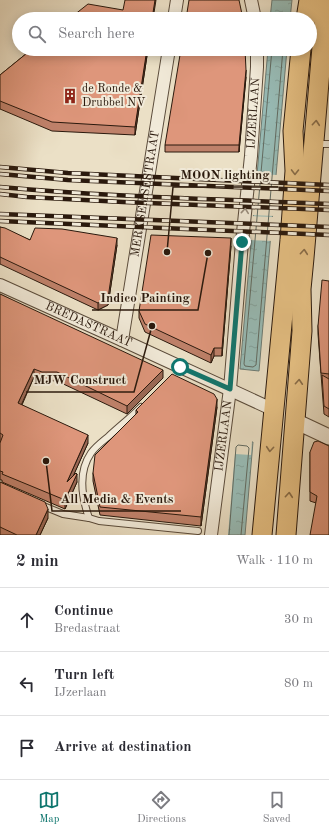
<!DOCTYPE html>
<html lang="en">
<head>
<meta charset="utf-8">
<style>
  :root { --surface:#fff; --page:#f2f2f3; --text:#2b2b33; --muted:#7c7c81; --line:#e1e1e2; --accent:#0f766e }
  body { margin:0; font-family:"Old Standard TT",serif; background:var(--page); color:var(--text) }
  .stop { position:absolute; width:12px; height:12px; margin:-9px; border:3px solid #0f766e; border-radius:50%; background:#fff }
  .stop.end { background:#0f766e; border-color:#fff; box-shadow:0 1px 4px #0008 }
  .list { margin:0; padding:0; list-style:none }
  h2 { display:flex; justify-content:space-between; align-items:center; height:52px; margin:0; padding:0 16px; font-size:17px }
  h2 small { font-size:13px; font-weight:400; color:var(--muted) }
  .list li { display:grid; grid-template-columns:26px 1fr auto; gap:12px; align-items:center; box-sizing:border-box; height:64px; padding:0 16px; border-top:1px solid var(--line) }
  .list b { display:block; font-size:15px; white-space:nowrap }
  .list p { margin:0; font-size:13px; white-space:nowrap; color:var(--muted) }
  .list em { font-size:13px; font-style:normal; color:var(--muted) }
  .icon { flex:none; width:22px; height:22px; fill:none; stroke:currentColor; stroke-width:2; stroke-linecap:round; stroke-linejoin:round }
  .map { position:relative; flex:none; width:329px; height:535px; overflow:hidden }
  .search { position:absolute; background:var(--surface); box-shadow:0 2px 10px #0003; left:12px; right:12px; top:12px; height:44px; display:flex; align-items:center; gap:10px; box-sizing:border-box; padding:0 14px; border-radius:22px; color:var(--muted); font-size:15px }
  .sheet { height:244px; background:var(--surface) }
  nav { display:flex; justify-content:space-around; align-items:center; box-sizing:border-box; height:56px; border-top:1px solid var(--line); background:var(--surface); font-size:11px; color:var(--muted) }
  nav a { display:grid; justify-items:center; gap:2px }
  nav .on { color:var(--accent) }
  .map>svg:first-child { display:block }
  .water { fill:url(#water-ripples); stroke:#6c7b74 }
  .pier { fill:#ebe0c6 }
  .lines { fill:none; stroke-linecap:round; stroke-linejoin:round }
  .shore { stroke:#616b62; stroke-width:1 }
  .service-casing { stroke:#5a4b3b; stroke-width:8 }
  .minor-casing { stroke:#5a4b3b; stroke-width:14 }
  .tertiary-casing { stroke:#5a4b3b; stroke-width:17 }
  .primary-casing { stroke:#2a190d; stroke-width:21 }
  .service { stroke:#f2ebda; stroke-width:6 }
  .minor { stroke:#f2ebda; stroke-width:12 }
  .tertiary { stroke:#f2ebda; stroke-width:15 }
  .primary { stroke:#e6c083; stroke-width:19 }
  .rail-casing { stroke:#2a190d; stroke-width:4.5 }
  .rail { stroke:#f2ebda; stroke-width:3; stroke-dasharray:9; stroke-linecap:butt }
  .wall { fill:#bf816a; stroke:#2a190d }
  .shaded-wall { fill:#9b6956; stroke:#2a190d }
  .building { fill:#de967b; stroke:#2a190d }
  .oneway { stroke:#886c48 }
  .oneway2 { stroke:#988c7e }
  .route { stroke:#0f766e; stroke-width:5 }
  .labels { text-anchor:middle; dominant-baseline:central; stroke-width:4; stroke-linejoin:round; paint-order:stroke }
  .poi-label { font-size:12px; fill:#2a190d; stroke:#f2ebda; text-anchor:start }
  .street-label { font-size:12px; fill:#2a190d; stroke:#f2ebda }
  .leader { fill:none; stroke:#2a190d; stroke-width:1.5 }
  .callout-dot { fill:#2a190d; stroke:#f2ebda; stroke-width:1.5 }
  .callout-label { font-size:13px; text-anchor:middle; font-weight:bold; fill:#2a190d; stroke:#f2ebda; stroke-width:4; stroke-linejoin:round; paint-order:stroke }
</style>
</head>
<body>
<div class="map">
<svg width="329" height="535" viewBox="0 0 329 535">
  <defs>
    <pattern id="water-ripples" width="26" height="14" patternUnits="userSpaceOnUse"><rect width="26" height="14" fill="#98bdb8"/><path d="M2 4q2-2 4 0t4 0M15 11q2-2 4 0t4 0" fill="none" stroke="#83a29d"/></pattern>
  </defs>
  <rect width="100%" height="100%" fill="#ebe0c6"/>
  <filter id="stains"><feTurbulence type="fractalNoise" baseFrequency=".005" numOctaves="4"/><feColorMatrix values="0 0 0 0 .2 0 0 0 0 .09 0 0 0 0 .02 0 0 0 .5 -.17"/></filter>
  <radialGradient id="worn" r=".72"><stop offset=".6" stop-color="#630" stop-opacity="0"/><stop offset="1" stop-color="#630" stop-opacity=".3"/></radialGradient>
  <g class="water">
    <polygon points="272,0 292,0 290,19 270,19"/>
    <polygon points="268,49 287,49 259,371 240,369"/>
    <polygon points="233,441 253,442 245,535 225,535"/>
  </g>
  <g class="pier">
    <polygon points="255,174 278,175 275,216 251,215"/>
    <polygon points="251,216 275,217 273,241 249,240"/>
    <polygon points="232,439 252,441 251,455 235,454 228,535 224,535 223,534 227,482 228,481 231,454 230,454 231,441"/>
  </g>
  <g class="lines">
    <g class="shore">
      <polyline points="272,49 244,364 245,366 253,367 256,365 283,49"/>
      <polyline points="229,535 236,447 238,445 247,446 249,448 241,535"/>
    </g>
    <defs>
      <g id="service">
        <polyline points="316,144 329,144"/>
        <path d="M141,407c-10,10 -21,19 -32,29 -6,5 -13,10 -18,17 -13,19 -9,45 -2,65l10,3 99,10"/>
        <polyline points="41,505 63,514 89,518"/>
      </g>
      <g id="minor">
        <polyline points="251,0 255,19"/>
        <polyline points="174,19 177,0"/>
        <path id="s1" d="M0,285l122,55 152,70"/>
        <path id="s2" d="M122,340l47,-291"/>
        <path id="s3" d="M211,535l19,-146 12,-147 9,-86 6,-89v-18"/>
      </g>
      <polyline id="tertiary" points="295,421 329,437"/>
      <g id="primary">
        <polyline points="306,19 309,0"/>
        <polyline points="262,535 290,240 295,171 293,131 301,49"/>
        <polyline points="286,535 302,331 301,289 304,258 326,0"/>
      </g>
    </defs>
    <use href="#service" class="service-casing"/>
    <use href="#minor" class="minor-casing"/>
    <use href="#tertiary" class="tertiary-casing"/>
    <use href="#primary" class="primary-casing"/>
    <use href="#service" class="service"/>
    <use href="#minor" class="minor"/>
    <use href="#tertiary" class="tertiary"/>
    <use href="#primary" class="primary"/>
    <defs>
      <g id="rail">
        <polyline points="0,167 68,173 329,185"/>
        <polyline points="0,174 68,180 329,191"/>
        <path d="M0,187c109,10 219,12 329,17"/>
        <polyline points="0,194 27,197 123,202 329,210"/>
        <polyline points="0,214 329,227"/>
        <polyline points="0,221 329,235"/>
      </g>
    </defs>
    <use href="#rail" class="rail-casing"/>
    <use href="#rail" class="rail"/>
  </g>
  <g class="wall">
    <polygon points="32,49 148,49 135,135 52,131 0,109 0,75"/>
    <polygon points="246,77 239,152 165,152 165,145"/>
    <polygon points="0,227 30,240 117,245 108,305 98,310 0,264"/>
    <polygon points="231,246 222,356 214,356 211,363 145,332 139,318 139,311"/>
    <polygon points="329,281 329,417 324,414 318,334 318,326"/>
    <polygon points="0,294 163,378 127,414 57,381 42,380 34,377 22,405 88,443 73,476 77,482 65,509 2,482 2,480 0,480"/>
    <polygon points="217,407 201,526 100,515 93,481 93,473 136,414 136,410"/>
    <polygon points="329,446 316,503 310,501 310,452"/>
    <polygon points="0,482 48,518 40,535 0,535"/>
  </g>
  <g class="shaded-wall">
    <polygon points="155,0 156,0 153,19 152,19"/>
    <polygon points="147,49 148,49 135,135 135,127"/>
    <polygon points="246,70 246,77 239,152 239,145"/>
    <polygon points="117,238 117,245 108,305 98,310 98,303"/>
    <polygon points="231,238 231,246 222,356 222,348"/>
    <polygon points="214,348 214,356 211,363 211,355"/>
    <polygon points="34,369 34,377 18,412 18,403"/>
    <polygon points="163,370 163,378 127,414 127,406"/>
    <polygon points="217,399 217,407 201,526 201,517"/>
    <polygon points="88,435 88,443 67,490 67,482"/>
    <polygon points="77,474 77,482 65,509 65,500"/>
    <polygon points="48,509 48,518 40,535 36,535"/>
  </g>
  <g class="building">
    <polygon points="125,0 155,0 152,19 69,19 88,4 123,10"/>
    <polygon points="189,0 239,0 243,19 186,19"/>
    <polygon points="32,49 147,49 135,127 52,122 0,101 0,75"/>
    <polygon points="181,49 245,49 246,70 239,145 165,145"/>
    <polygon points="0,227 5,228 30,240 35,228 62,229 117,238 108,298 98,303 0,257"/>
    <polygon points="151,235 231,238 222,348 214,348 211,355 145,324 139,311"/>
    <polygon points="322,280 329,281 329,374 321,373 318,326"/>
    <polygon points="0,294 163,370 127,406 57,372 42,372 34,369 18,403 88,435 67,482 76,473 77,474 65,500 2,474 3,472 0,471 0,443 3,435 0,433"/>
    <polygon points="172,374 214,394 217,399 201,517 100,507 93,473 95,455 138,412 136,410"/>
    <polygon points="322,375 329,379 329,409 324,406"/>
    <polygon points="318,441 329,446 329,535 310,535 317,496 310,492 310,452 314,442"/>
    <polygon points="0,482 45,502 48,509 36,535 17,535 0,527"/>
  </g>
  <defs><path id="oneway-chevron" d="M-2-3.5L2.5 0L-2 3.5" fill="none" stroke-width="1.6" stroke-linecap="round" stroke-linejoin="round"/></defs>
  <g class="oneway">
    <use href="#oneway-chevron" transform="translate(316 123) rotate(-85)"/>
    <use href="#oneway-chevron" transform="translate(295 172) rotate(91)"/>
    <use href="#oneway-chevron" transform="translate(304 252) rotate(-85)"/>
    <use href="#oneway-chevron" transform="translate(299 382) rotate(-86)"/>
    <use href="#oneway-chevron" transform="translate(270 449) rotate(95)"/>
    <use href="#oneway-chevron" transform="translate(289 495) rotate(-85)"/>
  </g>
  <use class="oneway2" href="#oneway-chevron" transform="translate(245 211) rotate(-84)"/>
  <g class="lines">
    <polyline class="route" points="180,367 230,389 242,242"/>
  </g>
  <defs>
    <symbol id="building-bare" viewBox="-9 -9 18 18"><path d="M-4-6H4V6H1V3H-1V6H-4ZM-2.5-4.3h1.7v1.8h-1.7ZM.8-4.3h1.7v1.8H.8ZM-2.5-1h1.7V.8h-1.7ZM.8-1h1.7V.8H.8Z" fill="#8f2418" stroke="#f2ebda" stroke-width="2.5" paint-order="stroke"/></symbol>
  </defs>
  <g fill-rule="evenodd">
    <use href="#building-bare" x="59" y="85" width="22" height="22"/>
  </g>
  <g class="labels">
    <g class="poi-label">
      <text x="82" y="89">de Ronde &amp;<tspan x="82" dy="14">Drubbel NV</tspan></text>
    </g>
    <g class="street-label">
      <text stroke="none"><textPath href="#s3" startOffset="424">IJZERLAAN</textPath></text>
      <text stroke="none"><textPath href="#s2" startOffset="148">MERKSEMSESTRAAT</textPath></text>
      <text stroke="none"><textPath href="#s1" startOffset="97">BREDASTRAAT</textPath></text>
      <text stroke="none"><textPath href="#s3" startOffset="100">IJZERLAAN</textPath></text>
    </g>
  </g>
  <path class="leader" d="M167 252L173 187H278M208 253L198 310H92M152 326L134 392H26M46 461L52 511H181"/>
  <g class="callout-dot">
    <circle cx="167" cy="252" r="4"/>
    <circle cx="208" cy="253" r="4"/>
    <circle cx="152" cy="326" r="4"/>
    <circle cx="46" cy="461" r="4"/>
  </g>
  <g class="callout-label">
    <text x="225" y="179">MOON lighting</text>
    <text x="145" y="302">Indico Painting</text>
    <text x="80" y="384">MJW Construct</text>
    <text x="117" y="503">All Media &amp; Events</text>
  </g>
  <rect width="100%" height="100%" filter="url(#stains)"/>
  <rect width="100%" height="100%" fill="url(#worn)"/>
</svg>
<div class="stop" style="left:180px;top:367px"></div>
<div class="stop end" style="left:242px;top:242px"></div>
<div class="search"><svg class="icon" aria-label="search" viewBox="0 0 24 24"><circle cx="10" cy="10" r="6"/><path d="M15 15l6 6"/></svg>Search here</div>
</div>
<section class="sheet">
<h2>2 min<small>Walk · 110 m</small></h2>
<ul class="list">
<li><svg class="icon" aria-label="ahead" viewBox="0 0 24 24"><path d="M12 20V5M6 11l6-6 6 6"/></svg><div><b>Continue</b><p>Bredastraat</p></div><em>30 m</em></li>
<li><svg class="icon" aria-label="left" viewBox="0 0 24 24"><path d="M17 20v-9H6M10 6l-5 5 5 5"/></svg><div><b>Turn left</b><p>IJzerlaan</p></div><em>80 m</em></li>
<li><svg class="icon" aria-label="arrive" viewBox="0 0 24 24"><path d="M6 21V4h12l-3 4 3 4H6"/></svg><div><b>Arrive at destination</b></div></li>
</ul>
</section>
<nav>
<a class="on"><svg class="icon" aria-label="map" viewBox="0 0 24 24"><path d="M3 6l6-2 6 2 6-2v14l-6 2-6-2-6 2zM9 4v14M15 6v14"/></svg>Map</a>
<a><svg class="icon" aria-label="directions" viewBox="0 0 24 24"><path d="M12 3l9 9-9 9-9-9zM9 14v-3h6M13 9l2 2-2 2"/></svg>Directions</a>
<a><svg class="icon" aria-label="saved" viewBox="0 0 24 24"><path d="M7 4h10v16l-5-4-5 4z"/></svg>Saved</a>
</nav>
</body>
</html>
